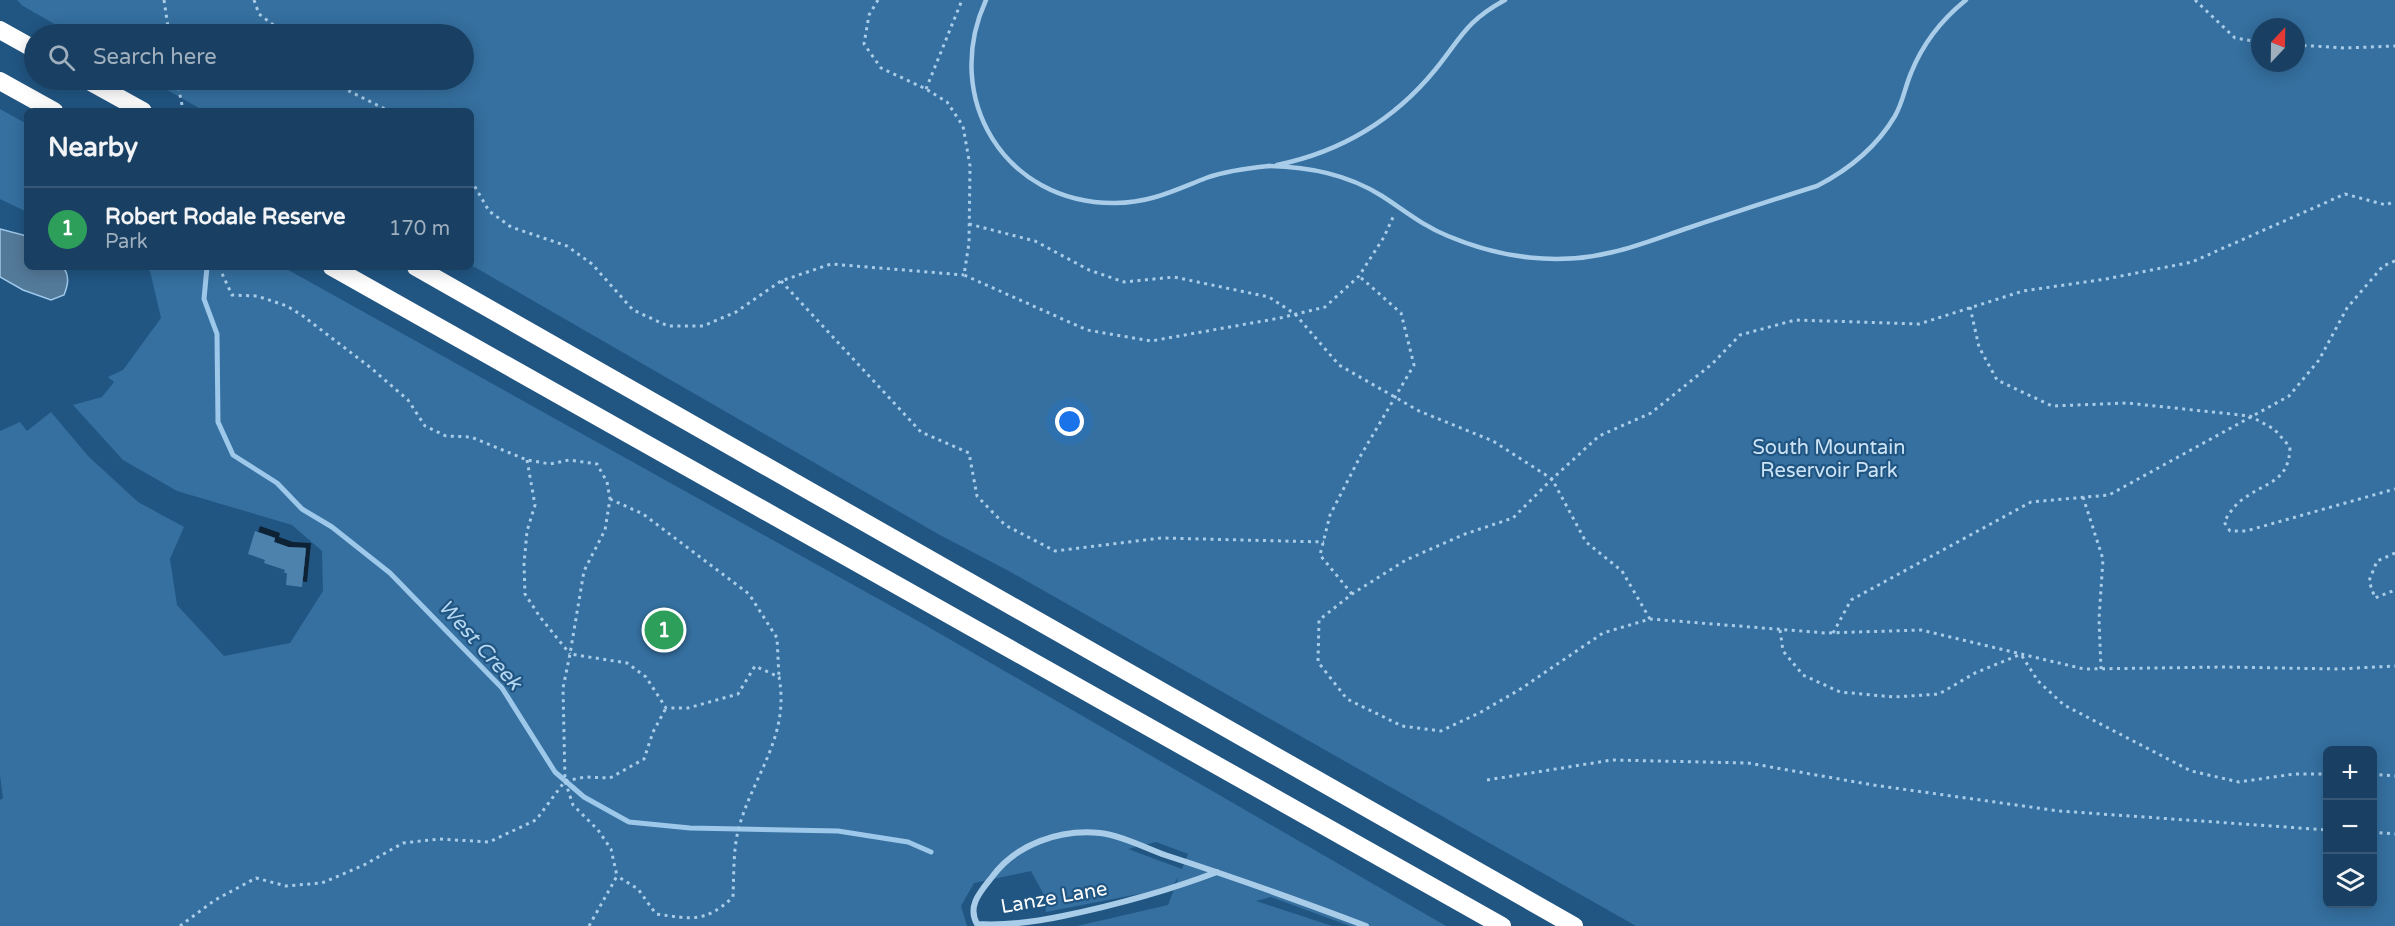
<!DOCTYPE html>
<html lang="en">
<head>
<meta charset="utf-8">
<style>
  :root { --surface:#194062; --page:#264b6b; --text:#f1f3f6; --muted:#9fafbe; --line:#375977; --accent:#e69b98 }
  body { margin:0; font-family:"Varela Round",sans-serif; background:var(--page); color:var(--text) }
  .controls { position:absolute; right:18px; bottom:18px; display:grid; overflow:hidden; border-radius:9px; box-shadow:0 3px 15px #0003 }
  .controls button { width:54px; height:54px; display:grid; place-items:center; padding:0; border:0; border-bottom:2px solid var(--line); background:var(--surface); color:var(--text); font:30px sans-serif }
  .compass { position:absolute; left:2251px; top:18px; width:54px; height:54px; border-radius:50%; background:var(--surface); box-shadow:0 3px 15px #0003; rotate:22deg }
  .you { position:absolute; left:1070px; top:422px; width:21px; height:21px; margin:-15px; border:4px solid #fff; border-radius:50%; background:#1a73e8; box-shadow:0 0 0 9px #1a73e833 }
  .badge { display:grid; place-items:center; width:39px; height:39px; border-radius:50%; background:var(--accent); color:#fff; font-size:20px; font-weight:700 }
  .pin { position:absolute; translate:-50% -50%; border:3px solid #fff; box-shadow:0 2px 6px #0006 }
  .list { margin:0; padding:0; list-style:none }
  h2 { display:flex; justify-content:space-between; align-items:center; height:78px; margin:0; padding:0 24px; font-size:26px }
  h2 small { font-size:20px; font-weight:400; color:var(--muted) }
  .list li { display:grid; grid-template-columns:39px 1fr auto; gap:18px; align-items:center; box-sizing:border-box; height:84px; padding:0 24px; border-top:2px solid var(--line) }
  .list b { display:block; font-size:22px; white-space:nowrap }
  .list p { margin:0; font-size:20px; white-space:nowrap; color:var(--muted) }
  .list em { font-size:20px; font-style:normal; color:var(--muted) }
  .icon { flex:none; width:33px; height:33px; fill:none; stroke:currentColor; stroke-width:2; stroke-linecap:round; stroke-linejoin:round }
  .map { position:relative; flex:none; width:2395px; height:926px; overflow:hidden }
  .search { position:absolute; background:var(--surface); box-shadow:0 3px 15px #0003; left:24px; top:24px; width:450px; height:66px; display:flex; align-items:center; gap:15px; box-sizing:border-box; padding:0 21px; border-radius:33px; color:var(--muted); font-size:22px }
  .panel { position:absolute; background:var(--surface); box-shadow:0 3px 15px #0003; left:24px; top:108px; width:450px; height:162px; border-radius:9px }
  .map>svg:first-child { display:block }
  .green { fill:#3570a0; fill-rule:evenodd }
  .water { fill:#547a9a; stroke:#9dc8ea; stroke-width:1.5 }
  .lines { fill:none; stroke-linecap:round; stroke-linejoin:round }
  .stream { stroke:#9dc8ea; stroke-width:5 }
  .building { fill:#4e82ad; filter:url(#shadow) }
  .path { stroke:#a9cce8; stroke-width:3; stroke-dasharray:3 4.5; stroke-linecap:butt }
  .lane { stroke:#a9cce8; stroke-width:4.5 }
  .street { stroke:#a9cce8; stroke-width:6 }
  .highway { stroke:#fff; stroke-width:18 }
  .labels { text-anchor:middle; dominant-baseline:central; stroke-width:4.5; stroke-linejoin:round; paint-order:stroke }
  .park-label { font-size:20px; fill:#cde4f6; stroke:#215683 }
  .street-label { font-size:20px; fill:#fff; stroke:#215683 }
  .water-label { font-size:21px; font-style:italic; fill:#b4d6f0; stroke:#215683 }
</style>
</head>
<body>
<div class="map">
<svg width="2395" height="926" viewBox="0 0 2395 926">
  <defs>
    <filter id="shadow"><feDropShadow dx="5" dy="-5" stdDeviation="0" flood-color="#0009"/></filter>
  </defs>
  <rect width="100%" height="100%" fill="#215683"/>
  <g class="green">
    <path d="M17,0h2378v926h-759l-629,-356 -69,-36 -467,-269v-154h-267l-54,-31h314v-46h-392l-49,-28zM2260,27h36v36h-36zM2328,750h44v154h-44z"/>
    <polygon points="0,109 27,124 27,212 0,199"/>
    <path d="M141,267h142l635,354 528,305h-96l-79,-29 -15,4 76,25h-255l91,-21 11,-29 -5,8 -30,9 -98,19 -3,-19 -12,-22 -57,12 -13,23 6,20h-967v-126l3,-2 -3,-23v-344l20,-9 7,9 24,-19 37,44 50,46 46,25 -14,32 7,46 47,51 66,-13 33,-52 -1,-40 -30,-26 -115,-34 -54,-31 -50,-55 29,-8 12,-15 -6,-5 15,-7 38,-52 -11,-47zM1156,842l32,12 -6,15 -54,-20z"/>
  </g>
  <path class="water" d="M0,229l27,7v31h36c7,9 5,18 1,28l-13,5 -28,-10 -23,-13z"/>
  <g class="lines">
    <polyline class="stream" points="207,267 204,299 217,334 218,422 233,455 277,483 302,509 332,527 390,573 502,688 555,772 584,797 629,822 690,828 838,831 908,842 931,852"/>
  </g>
  <polygon class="building" points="255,531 275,538 274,542 288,547 306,548 302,587 286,585 287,573 284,573 285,570 264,563 265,560 248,554"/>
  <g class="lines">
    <g class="path">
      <polyline points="164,0 169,34"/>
      <polyline points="254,0 259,14 285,34"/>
      <polyline points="878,0 869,15 864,44 881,68 926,89 947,102 963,126 970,166 969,243 964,275 1087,330 1151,341 1280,318 1325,307 1359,276 1384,237 1394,215"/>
      <polyline points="2195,0 2235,38 2260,42"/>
      <polyline points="2296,45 2345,48 2395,46"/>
      <polyline points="177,80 183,110"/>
      <polyline points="338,80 345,89 389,111"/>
      <polyline points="926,89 962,0"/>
      <polyline points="471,180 489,211 511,227 567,246 592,264 633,310 668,326 703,326 736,312 781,281 831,264 964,275"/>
      <polyline points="969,224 1035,241 1089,270 1124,282 1174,277 1269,297 1295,314 1339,365 1419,411 1493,441 1552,479 1599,436 1651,413 1712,364 1740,335 1795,320 1919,324 2023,291 2106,279 2192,262 2345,194 2386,205 2395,201"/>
      <polyline points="219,267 232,295 257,296 287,306 303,316 371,368 408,400 425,426 446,436 471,437 527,460 550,464 569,460 597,464 607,482 610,499 605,530 584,571 570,654"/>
      <polyline points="781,281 921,432 969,453 977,496 1005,525 1055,551 1161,538 1324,542"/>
      <path d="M1970,307l9,40 18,33 55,26 75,-3 123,13 24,13 16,18c-1,34 -21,34 -44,50 -10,6 -16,15 -22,25l6,9h16l149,-42"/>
      <polyline points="527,460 535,505 527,531 524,564 525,594 540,617 570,654"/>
      <polyline points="2083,497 2103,559 2099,619 2101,669"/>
      <polyline points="610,499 643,514 749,594 777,638 779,677"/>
      <polyline points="2395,553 2377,561 2369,581 2375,598 2395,590"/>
      <polyline points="1352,594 1320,555 1330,515 1361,455 1414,365 1401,313 1359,276"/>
      <polyline points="1650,619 1622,571 1586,542 1552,479 1513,518 1465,534 1406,560 1352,594 1319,620 1318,662 1347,699 1402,726 1441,731 1481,712 1519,690 1603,633 1650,619 1826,633 1921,630 2084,669 2224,667 2338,669 2395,666"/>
      <polyline points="1780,630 1783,651 1803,675 1840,692 1894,697 1939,694 1975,673 2019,655"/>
      <polyline points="1833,633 1851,600 2031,502 2109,495 2289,396 2319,360 2347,308 2383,266 2395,261"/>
      <polyline points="2022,656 2038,681 2064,705 2191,771 2239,782 2294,774 2328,774"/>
      <polyline points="2372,774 2395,776"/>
      <polyline points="1487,780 1612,760 1748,763 1873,785 2059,811 2328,830"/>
      <polyline points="2372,832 2395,834"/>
      <polyline points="180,926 215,900 256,878 286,886 322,883 364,865 403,843 439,839 489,842 536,820 565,781 585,777 610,778 644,759 653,732 666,708"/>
      <path d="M589,926l28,-50 -6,-27 -13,-19 -25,-25 -8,-24 -2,-93 7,-34 57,9 19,14 20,31h22l50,-14 17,-28 24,11c11,59 -25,97 -40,150 -6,22 -5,47 -6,70 -28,26 -41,22 -77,17l-18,-25 -21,-13"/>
    </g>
    <g class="lane">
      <path d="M986,0c-45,98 19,204 129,203 35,0 60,-13 91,-25 20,-7 42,-10 63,-12"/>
      <path d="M1277,165c63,-13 117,-45 158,-95 26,-32 31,-49 70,-70"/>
      <path d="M1268,166c41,1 79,8 114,30 22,14 41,30 66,40 52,22 110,30 165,16 27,-6 53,-17 78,-25 42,-14 84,-28 126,-41 33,-17 59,-38 78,-70 8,-14 10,-29 16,-43 12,-30 30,-53 55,-73"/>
    </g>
    <path class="street" d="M1217,872c-50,19 -101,33 -154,44 -29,6 -57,10 -86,8 -10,-18 3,-32 15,-47 24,-33 68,-48 108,-44 20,2 46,15 65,22 68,22 135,46 201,71"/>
    <g class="highway">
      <polyline points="0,30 34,49"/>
      <polyline points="87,80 143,111"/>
      <polyline points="0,81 54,111"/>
      <polyline points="332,267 1502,926"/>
      <polyline points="416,267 1574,926"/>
    </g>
  </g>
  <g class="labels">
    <g class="park-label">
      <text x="1829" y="448">South Mountain<tspan x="1829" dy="23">Reservoir Park</tspan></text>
    </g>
    <g class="street-label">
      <text transform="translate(1054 898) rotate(-10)">Lanze Lane</text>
    </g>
    <g class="water-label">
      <text transform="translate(480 645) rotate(48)">West Creek</text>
    </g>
  </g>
</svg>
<div class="controls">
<button>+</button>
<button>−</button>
<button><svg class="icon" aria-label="layers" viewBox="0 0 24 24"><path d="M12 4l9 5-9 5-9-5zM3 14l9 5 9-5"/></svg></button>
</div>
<svg class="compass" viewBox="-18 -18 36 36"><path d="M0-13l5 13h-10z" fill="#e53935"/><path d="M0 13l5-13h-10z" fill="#9fafbe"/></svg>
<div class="you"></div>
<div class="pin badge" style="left:664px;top:630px;background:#2e9e5b">1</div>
<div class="search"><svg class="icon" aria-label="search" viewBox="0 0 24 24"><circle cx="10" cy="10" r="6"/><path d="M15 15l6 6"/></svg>Search here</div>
<section class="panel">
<h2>Nearby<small></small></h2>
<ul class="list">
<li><span class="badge" style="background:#2e9e5b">1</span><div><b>Robert Rodale Reserve</b><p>Park</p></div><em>170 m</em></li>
</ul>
</section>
</div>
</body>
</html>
